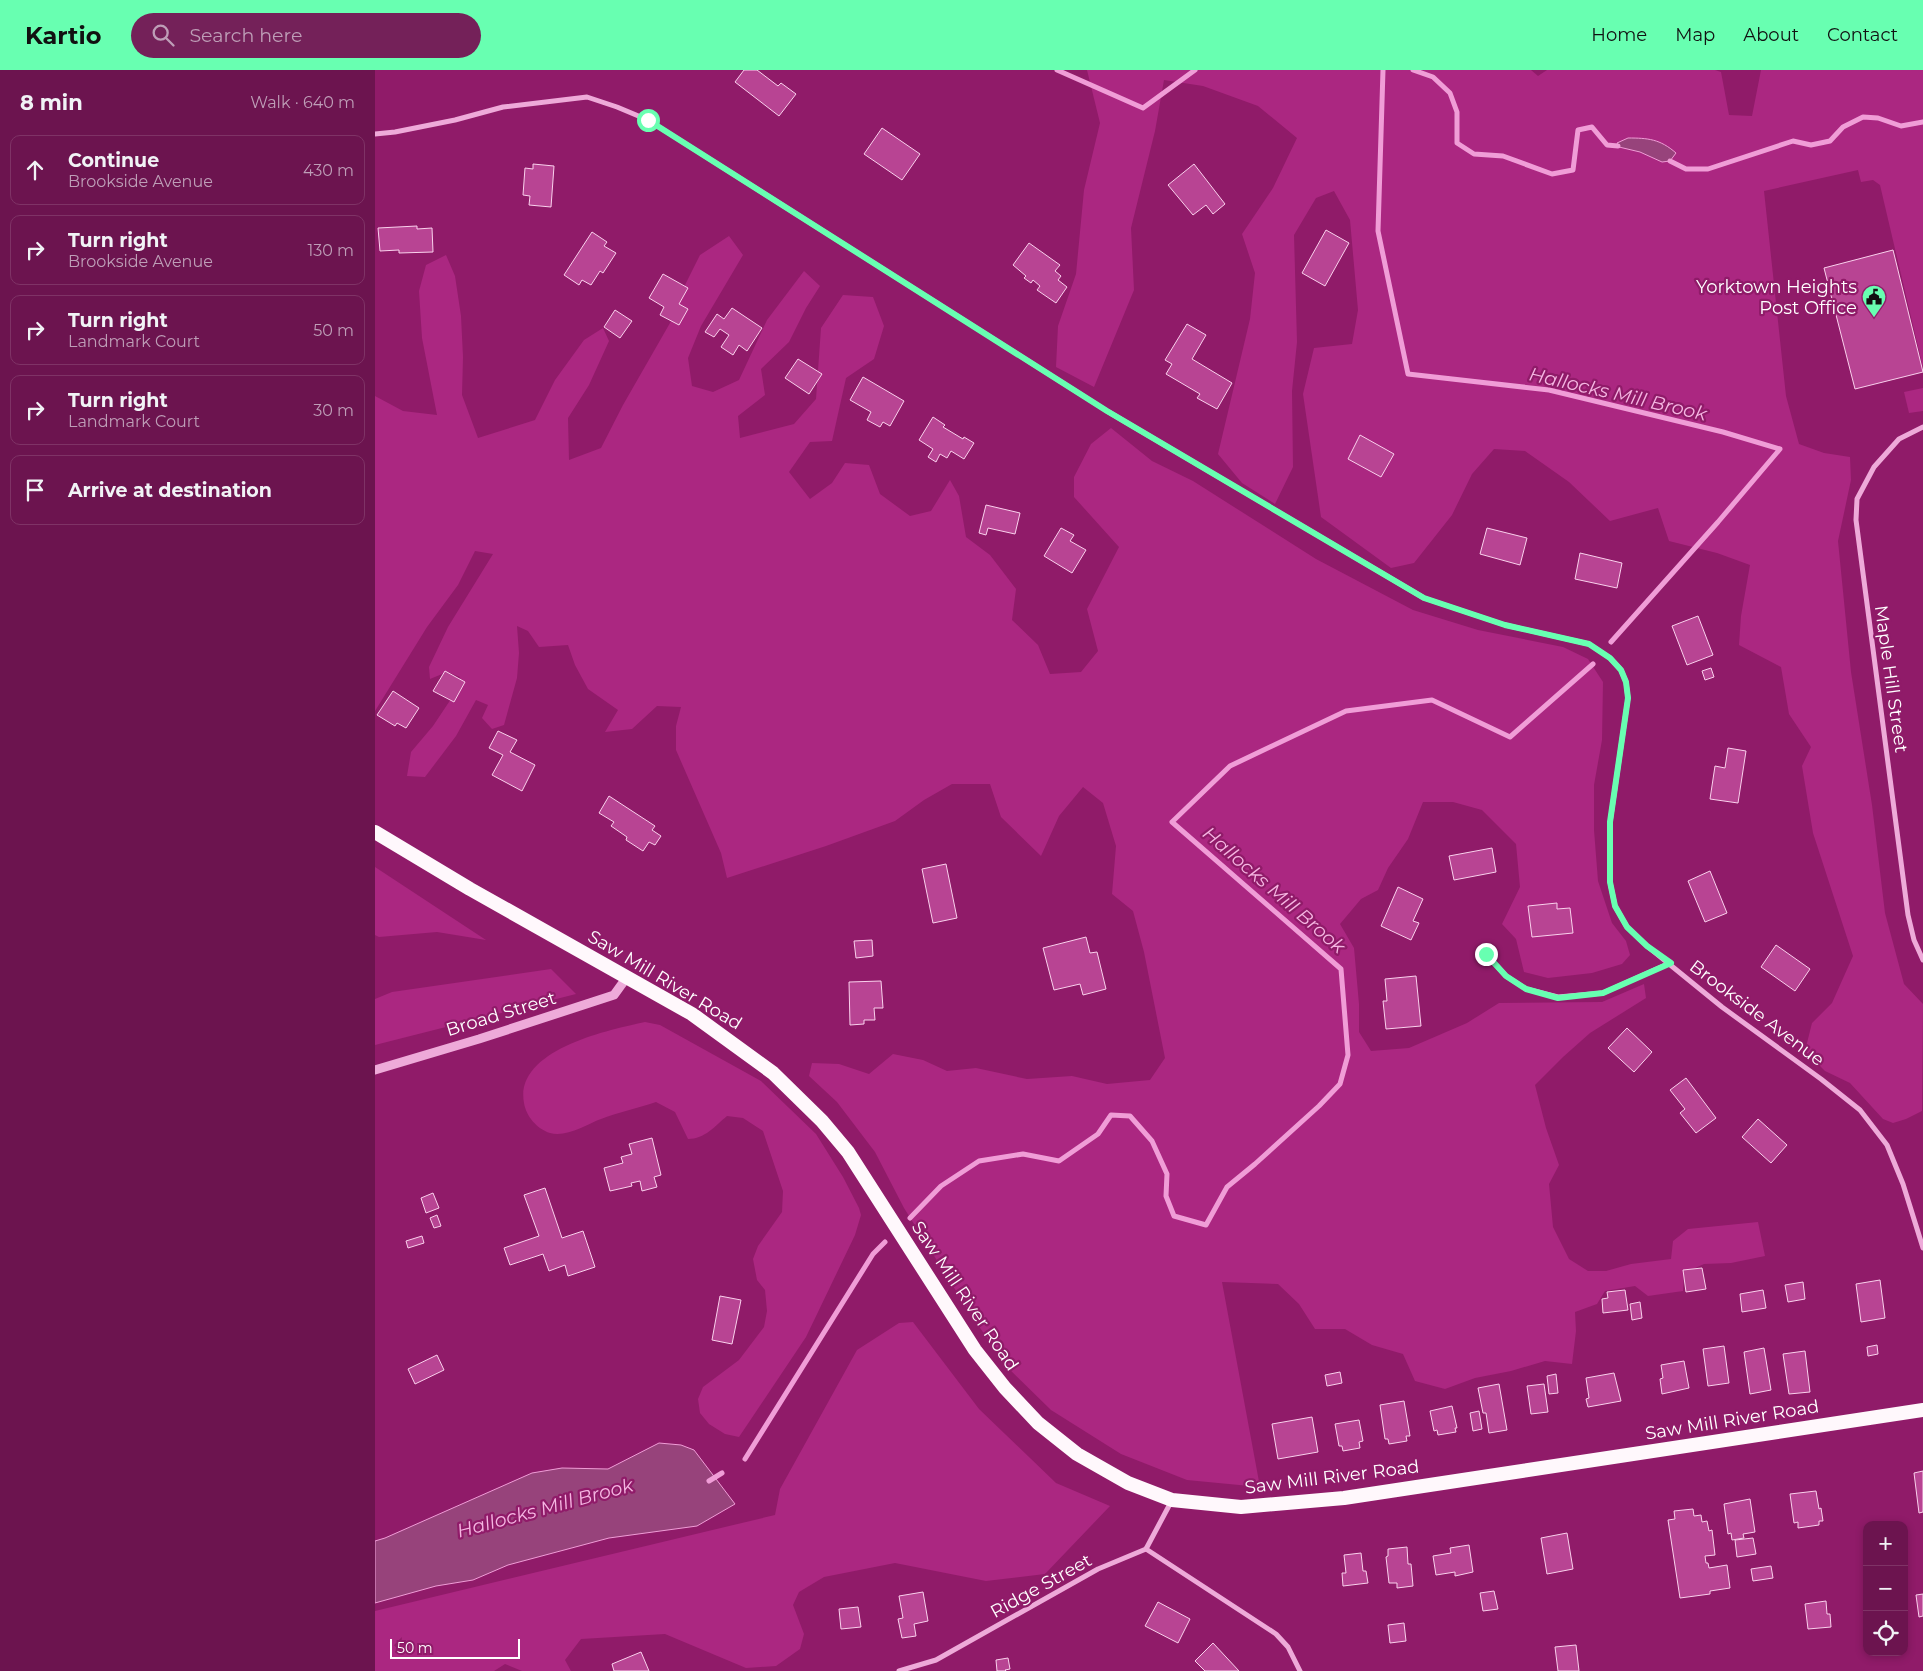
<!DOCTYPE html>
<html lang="en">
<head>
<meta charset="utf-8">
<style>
  :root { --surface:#6c144f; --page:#742159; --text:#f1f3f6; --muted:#be9eb7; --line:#7f3366; --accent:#68ffb1 }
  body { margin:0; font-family:Montserrat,sans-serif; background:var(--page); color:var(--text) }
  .controls { position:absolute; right:15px; bottom:15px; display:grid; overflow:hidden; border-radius:10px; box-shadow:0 2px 8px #0003 }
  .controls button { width:45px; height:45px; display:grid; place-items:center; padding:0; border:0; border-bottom:1px solid var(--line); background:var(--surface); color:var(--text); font:25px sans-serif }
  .scale { position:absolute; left:15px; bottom:12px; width:130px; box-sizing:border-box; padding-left:5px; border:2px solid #fff; border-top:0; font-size:14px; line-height:18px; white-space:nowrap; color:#fff; -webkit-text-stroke:4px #901b69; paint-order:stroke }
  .stop { position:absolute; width:15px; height:15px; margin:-11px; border:4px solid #68ffb1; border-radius:50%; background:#fff }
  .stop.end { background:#68ffb1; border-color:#fff; box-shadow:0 1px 5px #0008 }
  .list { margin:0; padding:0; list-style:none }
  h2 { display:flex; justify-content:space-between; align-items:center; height:65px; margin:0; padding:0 20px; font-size:21px }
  h2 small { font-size:16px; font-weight:400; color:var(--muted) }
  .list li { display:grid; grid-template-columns:32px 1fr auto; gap:15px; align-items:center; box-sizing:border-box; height:70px; margin:0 10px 10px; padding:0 10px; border:1px solid var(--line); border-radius:10px }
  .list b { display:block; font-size:19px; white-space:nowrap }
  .list p { margin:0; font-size:16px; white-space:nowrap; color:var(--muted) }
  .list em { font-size:16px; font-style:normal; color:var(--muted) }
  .icon { flex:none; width:28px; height:28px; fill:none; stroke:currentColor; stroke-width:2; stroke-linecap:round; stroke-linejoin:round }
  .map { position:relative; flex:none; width:1548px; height:1601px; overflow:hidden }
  header { display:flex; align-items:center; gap:30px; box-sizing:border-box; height:70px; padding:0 25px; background:var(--accent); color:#111 }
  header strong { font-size:24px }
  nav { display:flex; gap:28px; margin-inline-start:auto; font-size:18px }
  .search { width:350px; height:45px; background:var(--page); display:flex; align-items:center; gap:12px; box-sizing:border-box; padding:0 18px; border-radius:28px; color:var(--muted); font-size:19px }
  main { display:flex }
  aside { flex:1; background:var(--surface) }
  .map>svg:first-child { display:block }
  .green { fill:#ab2781 }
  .water { fill:#97437b; stroke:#f09dd7 }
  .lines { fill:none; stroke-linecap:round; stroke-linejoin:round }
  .stream { stroke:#f09dd7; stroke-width:5 }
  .building { fill:#b84493; stroke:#fad1ed }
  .minor { stroke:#eeaad9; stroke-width:5 }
  .tertiary { stroke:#eeaad9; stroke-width:9 }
  .trunk { stroke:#fff8fc; stroke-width:14 }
  .route { stroke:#68ffb1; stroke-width:6 }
  .labels { text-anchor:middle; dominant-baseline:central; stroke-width:4.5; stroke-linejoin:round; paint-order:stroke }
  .poi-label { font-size:18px; fill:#fff; stroke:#901b69; text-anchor:end }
  .street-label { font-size:18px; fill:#fff; stroke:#901b69 }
  .water-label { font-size:19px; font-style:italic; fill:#f5b6e2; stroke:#901b69 }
</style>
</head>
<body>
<header>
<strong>Kartio</strong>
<div class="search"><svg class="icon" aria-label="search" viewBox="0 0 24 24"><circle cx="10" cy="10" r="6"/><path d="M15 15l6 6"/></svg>Search here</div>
<nav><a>Home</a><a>Map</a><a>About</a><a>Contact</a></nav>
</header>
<main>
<aside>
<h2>8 min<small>Walk · 640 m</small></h2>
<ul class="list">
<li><svg class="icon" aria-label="ahead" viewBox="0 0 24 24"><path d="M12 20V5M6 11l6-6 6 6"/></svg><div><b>Continue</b><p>Brookside Avenue</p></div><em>430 m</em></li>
<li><svg class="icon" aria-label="right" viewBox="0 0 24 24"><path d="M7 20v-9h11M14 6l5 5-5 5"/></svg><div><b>Turn right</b><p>Brookside Avenue</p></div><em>130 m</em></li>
<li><svg class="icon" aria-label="right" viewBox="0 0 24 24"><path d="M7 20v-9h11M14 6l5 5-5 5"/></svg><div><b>Turn right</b><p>Landmark Court</p></div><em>50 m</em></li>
<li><svg class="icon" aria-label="right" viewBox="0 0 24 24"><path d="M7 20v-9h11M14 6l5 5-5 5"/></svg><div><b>Turn right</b><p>Landmark Court</p></div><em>30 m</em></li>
<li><svg class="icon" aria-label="arrive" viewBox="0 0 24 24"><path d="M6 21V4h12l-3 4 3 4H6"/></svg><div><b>Arrive at destination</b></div></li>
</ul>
</aside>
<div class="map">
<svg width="1548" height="1601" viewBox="0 0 1548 1601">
  <rect width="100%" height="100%" fill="#901b69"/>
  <g class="green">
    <polygon points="712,0 1156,0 1163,6 1172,0 1340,0 1346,2 1354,45 1377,46 1386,0 1548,0 1548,298 1505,115 1498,110 1486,112 1483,100 1389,121 1411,326 1424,374 1449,383 1475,387 1476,410 1463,471 1476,602 1497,735 1510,843 1529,914 1548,934 1547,1041 1531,1049 1518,1053 1508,1049 1475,1013 1450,1001 1430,981 1437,953 1457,933 1478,886 1438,763 1427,696 1436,677 1414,644 1406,597 1364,575 1366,546 1375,495 1342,483 1294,471 1283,438 1235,451 1194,412 1150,381 1119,379 1097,404 1077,445 1039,493 1016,498 946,447 928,324 939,278 977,274 983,240 975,150 959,121 941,128 919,165 922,272 917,321 918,397 900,434 867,413 843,384 875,249 880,203 867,164 898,118 922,68 883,36 828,16 789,10 780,61 756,158 759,220 719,317 681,297 683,256 701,204 709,120 725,53"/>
    <polygon points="354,166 368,185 326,256 313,288 317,316 338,322 364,310 392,250 429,201 445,216 431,238 414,272 386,299 390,325 363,346 365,368 419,354 441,329 446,258 468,225 498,227 509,256 499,289 471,308 457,371 435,372 414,402 435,429 457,413 470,393 494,395 505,424 535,446 556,441 575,410 584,426 591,467 615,485 641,519 637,550 663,575 675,604 706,602 723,581 712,539 744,477 699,427 699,407 716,374 736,358 777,391 818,411 941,489 1038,540 1103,560 1188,577 1213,589 1228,612 1227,670 1219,715 1219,760 1223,811 1237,853 1251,871 1255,885 1247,894 1217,903 1173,908 1149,902 1141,869 1127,854 1145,817 1141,774 1107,740 1078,732 1048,732 1033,769 1013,798 1003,820 986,829 965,854 979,878 984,934 984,962 996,981 1034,978 1092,953 1124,933 1227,932 1269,914 1271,928 1215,963 1188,987 1160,1015 1171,1058 1184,1095 1174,1114 1178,1157 1194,1189 1213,1201 1231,1201 1256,1194 1296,1189 1298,1171 1313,1159 1383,1152 1390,1186 1356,1193 1329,1194 1309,1203 1308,1221 1273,1226 1260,1216 1230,1221 1222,1234 1200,1242 1201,1261 1197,1294 1170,1291 1136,1301 1100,1308 1070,1319 1040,1311 1028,1284 997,1275 970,1259 940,1259 924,1234 903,1214 847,1212 885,1417 812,1410 746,1384 676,1340 629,1294 590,1235 529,1138 500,1082 462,1032 434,1006 437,993 464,994 494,1004 518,984 548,990 572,1001 601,998 652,1009 697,1006 732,1014 775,1010 790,988 769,882 758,841 737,824 741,776 728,733 708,717 684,746 666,786 626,747 615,714 577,714 549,730 520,751 451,776 352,808 346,783 301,680 301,656 306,637 282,636 257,659 230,662 243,640 213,619 200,595 193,575 164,577 153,561 142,556 144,583 142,608 129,655 117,659 107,648 113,635 101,630 81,666 50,707 32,706 36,682 58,656 76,629 85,607 72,602 55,609 54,597 73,557 118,484 100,481 83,515 52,557 0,641 0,326 28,341 62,345 47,268 44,221 51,195 71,185 80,206 86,246 88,287 87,325 103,368 160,350 180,310 209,270 228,258 234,271 214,315 193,348 194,390 226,378 248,335 295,253 309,217 325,185"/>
    <polygon points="1548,318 1548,341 1534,343 1529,322"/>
    <polygon points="0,797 111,870 62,862 4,867 0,865"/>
    <polygon points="176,899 201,924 0,975 0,929 17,922"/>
    <path d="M270,952l15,3 101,56 55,53 27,43 16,31 2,7 -6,20 -49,102 -67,100 -14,-3 -16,-10 -9,-11 -2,-14 5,-12 36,-27 25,-33 3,-16 -2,-21 -8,-10 -4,-21 5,-13 24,-34 1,-21 -20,-60 -20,-13 -16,-2c-12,10 -22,23 -39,23l-13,-27 -19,-10c-18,6 -37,10 -55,17 -14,5 -35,19 -51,14 -13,-4 -24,-17 -26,-30 -10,-53 84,-73 121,-81z"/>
    <polygon points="538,1252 604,1339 681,1413 735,1436 670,1504 611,1511 520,1493 449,1507 424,1522 418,1535 429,1564 425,1579 401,1596 371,1598 290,1564 206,1569 190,1590 196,1601 147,1601 130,1594 119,1601 0,1601 0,1541 400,1445 405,1419 482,1280 524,1253"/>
  </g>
  <g class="water">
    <path d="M1253,68c20,0 32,1 48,15l-6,8 -8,1 -22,-10 -21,-5 -2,-4z"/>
    <polygon points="284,1373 306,1375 319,1380 360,1434 322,1456 234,1468 133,1495 98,1510 61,1516 0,1533 0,1471 10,1468 157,1403 187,1398 233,1399"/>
  </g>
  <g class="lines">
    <g class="stream">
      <polyline points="682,0 768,38 820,0"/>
      <polyline points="1008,0 1003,161 1033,304 1174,320 1348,362 1405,379 1343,452 1236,572"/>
      <polyline points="1038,0 1058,7 1075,23 1082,42 1082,73 1099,84 1128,86 1177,104 1198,100 1203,60 1217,57 1232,75 1243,76"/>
      <polyline points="1295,91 1311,99 1333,99 1418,71 1436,75 1455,71 1468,57 1488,47 1503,48 1526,56 1548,52"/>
      <polyline points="535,1148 566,1116 604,1091 648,1084 684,1091 723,1064 736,1045 755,1046 777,1071 792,1104 791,1126 799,1146 831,1155 852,1117 880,1094 944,1036 965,1014 973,985 966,899 797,752 855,696 971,641 1057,630 1135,667 1218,594"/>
      <polyline points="370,1389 498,1184 510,1172"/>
      <polyline points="334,1411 347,1403"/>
    </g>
  </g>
  <g class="building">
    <polygon points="369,0 382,0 403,16 406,13 421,24 404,46 360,12"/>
    <polygon points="507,58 545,84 527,110 489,84"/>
    <polygon points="158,94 179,96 176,137 154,135 155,126 148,125 150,98 158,99"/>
    <polygon points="819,94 850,134 838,144 831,135 818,145 793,115"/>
    <polygon points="42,156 42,159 57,158 58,182 24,183 24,180 5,181 3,158"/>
    <polygon points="951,160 974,173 950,216 927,203"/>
    <polygon points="217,162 232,172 229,176 241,183 228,203 225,201 216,215 207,210 204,215 189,205"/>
    <polygon points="654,173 685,195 680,201 686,206 683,210 692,217 681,233 662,220 665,216 658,210 656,213 649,208 651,206 638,195"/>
    <polygon points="1518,180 1548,302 1480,319 1449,198"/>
    <polygon points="288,204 313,218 304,234 313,239 304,255 285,245 289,237 274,228"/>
    <polygon points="357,238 387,258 372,281 364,275 358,285 346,277 354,265 345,259 339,267 330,262 342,244 349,249"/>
    <polygon points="240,240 257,251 245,268 229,257"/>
    <polygon points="812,254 831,265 817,289 857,313 842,339 822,328 825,324 791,304 797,294 790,290"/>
    <polygon points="423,289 447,304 434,324 410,308"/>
    <polygon points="488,307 529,331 515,356 508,352 505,357 492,350 496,342 475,330"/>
    <polygon points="558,347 570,355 568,357 588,369 589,367 599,373 589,389 576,381 572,388 565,384 561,392 553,387 558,379 544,370"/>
    <polygon points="985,365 1019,384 1006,407 973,389"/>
    <polygon points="611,435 645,443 640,464 613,458 611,465 604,463"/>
    <polygon points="686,458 699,465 695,471 711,480 697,503 669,486"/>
    <polygon points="1112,458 1152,468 1145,495 1105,484"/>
    <polygon points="1205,483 1247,493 1242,518 1200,509"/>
    <polygon points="1323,546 1338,585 1312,595 1297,556"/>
    <polygon points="1336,598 1339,607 1330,610 1327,601"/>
    <polygon points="70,601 90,612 79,632 58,621"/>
    <polygon points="18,621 44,638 31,658 22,653 20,656 2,645"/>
    <polygon points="123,661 142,670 135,682 160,695 147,721 117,705 128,685 114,678"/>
    <polygon points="1353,678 1371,681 1363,733 1335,729 1340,696 1350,698"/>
    <polygon points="234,726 280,756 277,760 286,766 280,775 274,772 268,781 251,770 252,767 236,756 239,752 224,743"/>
    <polygon points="1117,778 1121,802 1079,810 1074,786"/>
    <polygon points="571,794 582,848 558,853 547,799"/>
    <polygon points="1335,801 1352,843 1330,852 1313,811"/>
    <polygon points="1023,817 1048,829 1038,851 1044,853 1036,870 1006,856"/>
    <polygon points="1182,833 1182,839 1195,838 1198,863 1157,867 1153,836"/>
    <polygon points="711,867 715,883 722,882 731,919 708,925 705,914 679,920 668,878"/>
    <polygon points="497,870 498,886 481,888 479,871"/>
    <polygon points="1401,875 1435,899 1420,921 1386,897"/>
    <polygon points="1041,906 1046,956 1011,959 1008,931 1012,931 1010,909"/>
    <polygon points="506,911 508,938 499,938 500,950 489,950 489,954 475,955 474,912"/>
    <polygon points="1252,958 1277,982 1259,1002 1233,978"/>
    <polygon points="1311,1008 1341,1048 1321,1063 1305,1043 1310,1039 1295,1020"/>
    <polygon points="1383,1049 1412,1075 1396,1093 1367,1067"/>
    <polygon points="277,1068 286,1105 279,1107 282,1117 267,1121 265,1111 256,1113 257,1116 235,1121 229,1098 248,1093 246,1087 257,1084 254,1074"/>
    <polygon points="170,1118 187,1168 208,1161 220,1197 193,1206 190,1195 174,1201 168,1184 135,1195 129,1178 164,1166 149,1125"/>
    <polygon points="58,1123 64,1138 51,1143 46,1128"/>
    <polygon points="62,1145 66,1156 59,1158 55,1148"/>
    <polygon points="47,1166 49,1173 33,1178 31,1171"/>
    <polygon points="1327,1198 1331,1219 1311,1222 1308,1200"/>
    <polygon points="1505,1210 1510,1248 1486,1252 1481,1214"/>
    <polygon points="1428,1212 1430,1229 1413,1232 1410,1215"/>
    <polygon points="1250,1220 1253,1240 1228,1243 1227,1229 1233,1228 1232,1222"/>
    <polygon points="1388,1220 1391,1238 1367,1242 1365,1224"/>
    <polygon points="345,1226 366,1230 357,1274 337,1270"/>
    <polygon points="1265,1232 1267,1248 1257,1250 1255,1234"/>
    <polygon points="1502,1275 1503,1284 1493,1286 1492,1277"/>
    <polygon points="1349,1276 1354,1313 1333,1316 1328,1279"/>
    <polygon points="1389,1278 1396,1320 1375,1324 1369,1282"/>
    <polygon points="1430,1281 1435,1322 1414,1324 1408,1284"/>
    <polygon points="62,1285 69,1300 40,1314 33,1299"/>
    <polygon points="1309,1291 1314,1318 1287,1324 1285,1309 1288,1308 1286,1295"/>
    <polygon points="965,1302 967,1313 952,1316 950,1305"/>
    <polygon points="1239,1303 1246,1331 1213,1337 1211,1329 1214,1328 1211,1308"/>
    <polygon points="1181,1304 1183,1323 1174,1324 1172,1306"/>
    <polygon points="1124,1314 1132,1360 1114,1363 1111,1343 1108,1343 1103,1318"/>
    <polygon points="1169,1314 1173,1342 1156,1344 1152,1316"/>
    <polygon points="1029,1331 1035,1366 1031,1366 1032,1371 1014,1374 1013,1369 1010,1369 1005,1335"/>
    <polygon points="1077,1336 1082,1358 1080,1358 1081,1362 1063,1365 1062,1360 1059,1361 1055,1341"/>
    <polygon points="1104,1341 1107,1359 1098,1361 1095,1343"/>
    <polygon points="937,1347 943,1382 903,1389 897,1354"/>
    <polygon points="984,1350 988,1371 984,1372 985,1378 968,1381 967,1376 964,1376 960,1354"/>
    <polygon points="1548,1401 1548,1442 1544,1443 1539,1403"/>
    <polygon points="1441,1421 1444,1439 1446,1438 1448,1451 1444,1451 1444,1455 1423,1458 1423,1452 1419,1453 1415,1424"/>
    <polygon points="1375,1429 1380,1462 1368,1464 1369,1468 1357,1470 1356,1463 1353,1464 1349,1434"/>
    <polygon points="1318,1439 1319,1446 1326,1445 1327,1452 1332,1451 1334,1461 1337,1460 1340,1485 1330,1486 1331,1493 1333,1493 1334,1498 1352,1495 1355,1518 1335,1521 1335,1524 1305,1528 1293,1450 1300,1449 1299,1441"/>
    <polygon points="1192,1463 1198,1499 1172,1504 1166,1468"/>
    <polygon points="1378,1468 1381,1484 1362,1487 1360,1470"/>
    <polygon points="1094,1475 1098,1502 1080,1506 1080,1502 1061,1505 1058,1486 1076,1483 1075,1478"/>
    <polygon points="1032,1477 1033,1494 1036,1494 1038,1516 1022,1518 1022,1513 1014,1513 1011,1487 1013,1486 1013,1479"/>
    <polygon points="986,1483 988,1501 991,1501 993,1513 968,1516 967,1503 971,1503 969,1485"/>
    <polygon points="1396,1496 1398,1508 1378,1511 1376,1499"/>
    <polygon points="1119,1521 1123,1539 1108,1541 1105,1523"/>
    <polygon points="548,1522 553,1551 539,1554 541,1566 527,1568 523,1549 528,1548 524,1526"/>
    <polygon points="1548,1524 1548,1546 1544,1547 1541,1525"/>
    <polygon points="1451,1531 1452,1544 1455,1544 1456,1557 1433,1559 1430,1534"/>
    <polygon points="783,1532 815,1549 803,1573 770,1556"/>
    <polygon points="483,1537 486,1557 466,1559 464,1539"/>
    <polygon points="1029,1553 1031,1571 1015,1573 1013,1555"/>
    <polygon points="838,1573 864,1601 830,1601 820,1591"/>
    <polygon points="1201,1575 1204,1601 1183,1601 1180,1577"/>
    <polygon points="266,1582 274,1601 239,1601 237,1594"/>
    <polygon points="633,1588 635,1599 630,1600 631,1601 622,1601 621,1590"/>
  </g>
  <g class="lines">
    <g class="minor">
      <polyline points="0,64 20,62 80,50 128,37 212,27 242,37 273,50 732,341 1049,528 1130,555 1214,574 1235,588 1246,600 1251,612 1253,628 1235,753 1235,812 1240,836 1252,857 1272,876 1347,937 1446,1009 1485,1040 1512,1075 1528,1114 1548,1178"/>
      <polyline points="1548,357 1524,369 1499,397 1482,429 1481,450 1533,845 1539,870 1548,890"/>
      <polyline points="1111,884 1131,906 1151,919 1183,927 1228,923 1295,893"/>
      <polyline points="771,1479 901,1564 913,1577 925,1601"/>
      <polyline points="524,1601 561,1590 723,1499 771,1479 796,1432"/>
    </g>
    <polyline class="tertiary" points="0,1000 104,969 239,925 252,907"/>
    <polyline class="trunk" points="0,762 95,819 317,944 398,1003 447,1051 473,1082 600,1280 630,1318 663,1353 702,1384 753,1413 797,1430 866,1437 969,1428 1548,1340"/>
  </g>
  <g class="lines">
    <polyline class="route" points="273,50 732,341 1049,528 1130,555 1214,574 1235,588 1246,600 1251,612 1253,628 1235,752 1235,812 1240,836 1252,857 1272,876 1296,893 1228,923 1183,928 1151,919 1131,906 1111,884"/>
  </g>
  <defs>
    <symbol id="civic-pin" viewBox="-11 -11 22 30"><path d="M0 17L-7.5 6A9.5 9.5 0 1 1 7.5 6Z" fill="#68ffb1" stroke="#901b69"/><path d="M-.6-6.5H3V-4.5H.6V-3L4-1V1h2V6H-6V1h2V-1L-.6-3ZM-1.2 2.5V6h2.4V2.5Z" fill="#111"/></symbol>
  </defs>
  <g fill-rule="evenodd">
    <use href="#civic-pin" x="1485" y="213" width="28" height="38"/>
  </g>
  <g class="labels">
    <g class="poi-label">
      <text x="1482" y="217">Yorktown Heights<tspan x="1482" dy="21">Post Office</tspan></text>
    </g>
    <g class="street-label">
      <text transform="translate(1516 609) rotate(82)">Maple Hill Street</text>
      <text transform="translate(290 910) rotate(31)">Saw Mill River Road</text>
      <text transform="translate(1382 943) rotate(37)">Brookside Avenue</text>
      <text transform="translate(126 944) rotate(-17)">Broad Street</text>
      <text transform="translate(590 1226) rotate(56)">Saw Mill River Road</text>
      <text transform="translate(1357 1350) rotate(-9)">Saw Mill River Road</text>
      <text transform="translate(957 1407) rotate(-7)">Saw Mill River Road</text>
      <text transform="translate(666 1516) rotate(-29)">Ridge Street</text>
    </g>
    <g class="water-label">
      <text transform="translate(1243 324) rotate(13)">Hallocks Mill Brook</text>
      <text transform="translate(899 820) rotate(41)">Hallocks Mill Brook</text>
      <text transform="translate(170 1438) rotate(-15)">Hallocks Mill Brook</text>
    </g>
  </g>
</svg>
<div class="controls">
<button>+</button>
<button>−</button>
<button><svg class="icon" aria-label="locate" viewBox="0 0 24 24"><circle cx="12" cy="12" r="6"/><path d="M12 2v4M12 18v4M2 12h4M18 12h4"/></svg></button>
</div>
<div class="scale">50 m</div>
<div class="stop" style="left:273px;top:50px"></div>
<div class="stop end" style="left:1111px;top:884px"></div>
</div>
</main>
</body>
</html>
